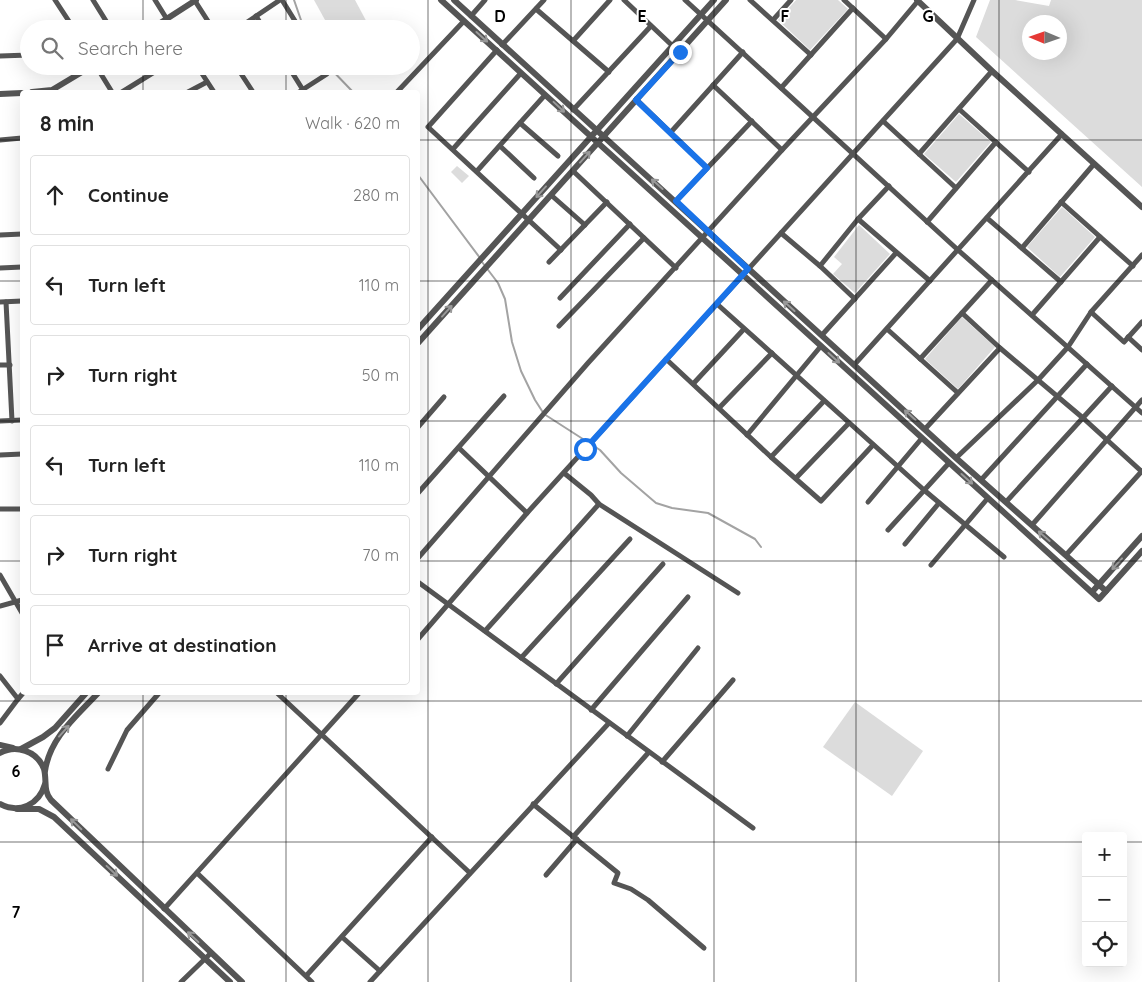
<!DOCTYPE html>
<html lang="en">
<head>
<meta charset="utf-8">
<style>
  :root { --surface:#fff; --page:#f2f2f2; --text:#222; --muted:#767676; --line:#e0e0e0 }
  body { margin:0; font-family:Quicksand,sans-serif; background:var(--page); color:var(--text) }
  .controls { position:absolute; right:15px; bottom:15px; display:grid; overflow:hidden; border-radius:5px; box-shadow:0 5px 20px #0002 }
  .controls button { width:45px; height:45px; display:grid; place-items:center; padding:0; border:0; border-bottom:1px solid var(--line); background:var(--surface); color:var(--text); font:25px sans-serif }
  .compass { position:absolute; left:1022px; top:15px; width:45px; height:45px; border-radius:50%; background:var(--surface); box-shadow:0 5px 20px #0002; rotate:272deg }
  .stop { position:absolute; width:15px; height:15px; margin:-11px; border:4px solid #1a73e8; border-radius:50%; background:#fff }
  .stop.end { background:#1a73e8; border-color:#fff; box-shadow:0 1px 5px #0008 }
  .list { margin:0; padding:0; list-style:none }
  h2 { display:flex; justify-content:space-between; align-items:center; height:65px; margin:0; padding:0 20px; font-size:21px }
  h2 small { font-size:16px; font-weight:400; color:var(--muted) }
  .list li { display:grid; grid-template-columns:32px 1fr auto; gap:15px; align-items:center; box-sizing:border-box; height:80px; margin:0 10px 10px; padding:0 10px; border:1px solid var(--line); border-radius:5px }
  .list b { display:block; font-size:19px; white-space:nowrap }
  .list em { font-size:16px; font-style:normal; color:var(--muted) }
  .icon { flex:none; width:28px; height:28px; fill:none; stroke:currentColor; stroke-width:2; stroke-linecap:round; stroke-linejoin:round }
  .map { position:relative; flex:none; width:1142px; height:982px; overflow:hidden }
  .search { position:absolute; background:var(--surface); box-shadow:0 5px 20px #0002; left:20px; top:20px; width:400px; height:55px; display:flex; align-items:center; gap:12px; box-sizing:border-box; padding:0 18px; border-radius:28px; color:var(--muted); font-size:19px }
  .panel { position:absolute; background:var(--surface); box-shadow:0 5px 20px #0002; left:20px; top:90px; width:400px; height:605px; border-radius:5px }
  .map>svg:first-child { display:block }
  .green { fill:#dcdcdc; fill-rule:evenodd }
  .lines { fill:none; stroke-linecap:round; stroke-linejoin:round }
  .stream { stroke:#a3a3a3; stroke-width:2 }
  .minor { stroke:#555; stroke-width:5 }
  .tertiary { stroke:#555; stroke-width:6 }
  .oneway { stroke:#999 }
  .route { stroke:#1a73e8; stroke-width:6 }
  .grid { fill:none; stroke:#000; stroke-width:1; stroke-opacity:0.55 }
  .grid-label { font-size:16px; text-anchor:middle; font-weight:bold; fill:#000; stroke:#fff; stroke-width:4; stroke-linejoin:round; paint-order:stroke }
</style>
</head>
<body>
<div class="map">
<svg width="1142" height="982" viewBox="0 0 1142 982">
  <rect width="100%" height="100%" fill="#fff"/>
  <g class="green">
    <polygon points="314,0 355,0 370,28 330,29"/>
    <polygon points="796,0 838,0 848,9 810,50 778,20"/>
    <path d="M990,0h25l34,6 2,-6h91v187l-166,-150zM1030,22h30v30h-30z"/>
    <polygon points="959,114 991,142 956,182 924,154"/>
    <polygon points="457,166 469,176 462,183 451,172"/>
    <polygon points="1062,207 1095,237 1060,277 1027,247"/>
    <polygon points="859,225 890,254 855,293 833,274 842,264 834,257"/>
    <polygon points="962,317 995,347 958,389 925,359"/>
    <polygon points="855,702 923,751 892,796 823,747"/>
  </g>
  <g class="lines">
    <g class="stream">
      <polyline points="294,0 302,23 306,29"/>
      <polyline points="328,66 353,92"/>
      <polyline points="418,175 480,258"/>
      <polyline points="482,262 498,283 505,299 512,342 521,371 535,400 544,414 600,450 621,473 656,503 672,508 708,513 755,539 761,547"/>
    </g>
    <g class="minor">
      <polyline points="55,0 74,29"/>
      <polyline points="93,0 111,29"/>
      <polyline points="155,0 173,29"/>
      <polyline points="282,0 300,29"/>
      <polyline points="624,0 679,52"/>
      <polyline points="685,0 958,250 1142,413"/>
      <polyline points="750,0 811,55"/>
      <polyline points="844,0 886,39"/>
      <polyline points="195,1 213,29"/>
      <polyline points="536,9 609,72"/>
      <polyline points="256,16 264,29"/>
      <polyline points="471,16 485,0"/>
      <polyline points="773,20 791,0"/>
      <polyline points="237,29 280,0"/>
      <polyline points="573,41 610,0"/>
      <polyline points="502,45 544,0"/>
      <polyline points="497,50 428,127 561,250"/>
      <polyline points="0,56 29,55"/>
      <polyline points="96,66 112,92"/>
      <polyline points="197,66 214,92"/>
      <polyline points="236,66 253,92"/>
      <polyline points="288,66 303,90"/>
      <polyline points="713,85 782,150"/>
      <polyline points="781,88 853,8"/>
      <polyline points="122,92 164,66"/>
      <polyline points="188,92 207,82"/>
      <polyline points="299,92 327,74 323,66"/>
      <polyline points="397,92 464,21"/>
      <polyline points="636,99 707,168"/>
      <polyline points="959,109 1029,172"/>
      <polyline points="573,110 651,26"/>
      <polyline points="883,121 956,188"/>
      <polyline points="520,123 558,156"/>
      <polyline points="671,132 743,52"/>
      <polyline points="0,140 22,138"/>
      <polyline points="500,146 534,178"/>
      <polyline points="453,149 521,73"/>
      <polyline points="919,154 992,71"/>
      <polyline points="477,171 545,95"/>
      <polyline points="573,171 676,268"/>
      <polyline points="551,195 585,225"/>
      <polyline points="676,201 752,121"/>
      <polyline points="1061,202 1133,266"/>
      <polyline points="987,218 1061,282"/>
      <polyline points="858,219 930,281"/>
      <polyline points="927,222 996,142"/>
      <polyline points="781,233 820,266 855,299"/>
      <polyline points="0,235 22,234"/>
      <polyline points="1022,248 1094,164"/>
      <polyline points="549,262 607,202"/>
      <polyline points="820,266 858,219 889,186"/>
      <polyline points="0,268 22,267"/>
      <polyline points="560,298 630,224"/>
      <polyline points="0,302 22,301"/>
      <polyline points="6,302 12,421"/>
      <polyline points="717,304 924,490 1004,557"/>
      <polyline points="1091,312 1124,342 1142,322"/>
      <polyline points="962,313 1000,348 1083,418 1141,471"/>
      <polyline points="1032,315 1100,237"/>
      <polyline points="559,326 644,238"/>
      <polyline points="887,329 958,393"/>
      <polyline points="822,335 896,253"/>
      <polyline points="1128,337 1142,350"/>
      <polyline points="666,359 771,457 821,501 873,445"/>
      <polyline points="920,359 992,280"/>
      <polyline points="0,365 10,365"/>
      <polyline points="854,365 1062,134"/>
      <polyline points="693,384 744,329"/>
      <polyline points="719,408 772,353"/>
      <polyline points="0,421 22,420"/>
      <polyline points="418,427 444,397"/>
      <polyline points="925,429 1000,348"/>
      <polyline points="747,435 821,346"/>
      <polyline points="459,448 527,513"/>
      <polyline points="0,455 22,454"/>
      <polyline points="771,457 824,401"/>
      <polyline points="956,458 1038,380 1068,347 1091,312 1142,255"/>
      <polyline points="564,473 591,495 599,504 738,593"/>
      <polyline points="796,478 849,423"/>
      <polyline points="981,480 1087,364"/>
      <polyline points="418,493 504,396"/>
      <polyline points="868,502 922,438"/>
      <polyline points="1006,502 1112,386"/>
      <polyline points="0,509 22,509"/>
      <polyline points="1032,525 1142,400"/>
      <polyline points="888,530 949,463"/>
      <polyline points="905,544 939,503"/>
      <polyline points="1066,555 1142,471"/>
      <polyline points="418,558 588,363 782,150 886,39 918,1"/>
      <polyline points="931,565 988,498"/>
      <polyline points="0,575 22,613"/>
      <polyline points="418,582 753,828"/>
      <polyline points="0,606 22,600"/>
      <polyline points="485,631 599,504"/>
      <polyline points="418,639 527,513 957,39 974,0"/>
      <polyline points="521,658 630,539"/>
      <polyline points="0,676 18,699 0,723"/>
      <polyline points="556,684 663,564"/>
      <polyline points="276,692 470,873"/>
      <polyline points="18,699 24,692"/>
      <polyline points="591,710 688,597"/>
      <polyline points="627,736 698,648"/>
      <polyline points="662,762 733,680"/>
      <polyline points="108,769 127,730 160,692"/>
      <polyline points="533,804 618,873 614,883 631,889 648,900 704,948"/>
      <polyline points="573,837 649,752"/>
      <polyline points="197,873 312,982"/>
      <polyline points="546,875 577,839"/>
      <polyline points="164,909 360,692"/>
      <polyline points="342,937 380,971"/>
      <polyline points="306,976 432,837"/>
      <polyline points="181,982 211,953"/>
      <polyline points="370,982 609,723"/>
    </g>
    <g class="tertiary">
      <polyline points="441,0 1099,599 1142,551"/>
      <polyline points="454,0 956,458 1106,591"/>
      <polyline points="917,0 992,71 1142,207"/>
      <polyline points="151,29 196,0"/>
      <polyline points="32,92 52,90 92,66"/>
      <polyline points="0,94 22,93"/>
      <polyline points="418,329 714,0"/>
      <polyline points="418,343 726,0"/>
      <polyline points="1092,592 1142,536"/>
      <polyline points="0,745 13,748"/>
      <polyline points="21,749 43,737 55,728 87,692"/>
      <path d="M0,753c16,-9 37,-2 44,16 3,11 -1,22 7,31l191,182"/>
      <path d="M45,771c5,-34 32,-55 54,-79"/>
      <path d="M0,804c19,10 39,1 45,-20"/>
      <polyline points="17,809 39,809 54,817 230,982"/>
    </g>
  </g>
  <defs><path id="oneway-shaft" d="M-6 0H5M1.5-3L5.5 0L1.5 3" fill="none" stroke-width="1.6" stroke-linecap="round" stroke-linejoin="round" transform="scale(1.25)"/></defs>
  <g class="oneway">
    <use href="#oneway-shaft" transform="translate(482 37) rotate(42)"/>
    <use href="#oneway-shaft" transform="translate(559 107) rotate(43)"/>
    <use href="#oneway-shaft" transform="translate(585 157) rotate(-48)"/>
    <use href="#oneway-shaft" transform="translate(657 184) rotate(-138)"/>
    <use href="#oneway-shaft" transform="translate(541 192) rotate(132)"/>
    <use href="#oneway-shaft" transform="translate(789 306) rotate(-138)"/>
    <use href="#oneway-shaft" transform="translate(447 311) rotate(-48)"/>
    <use href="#oneway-shaft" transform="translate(834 358) rotate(42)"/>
    <use href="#oneway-shaft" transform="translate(910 415) rotate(-138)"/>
    <use href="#oneway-shaft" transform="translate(967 479) rotate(42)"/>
    <use href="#oneway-shaft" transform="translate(1044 536) rotate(-139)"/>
    <use href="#oneway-shaft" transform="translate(1117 564) rotate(132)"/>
    <use href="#oneway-shaft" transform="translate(64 731) rotate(-48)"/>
    <use href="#oneway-shaft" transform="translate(76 824) rotate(-136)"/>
    <use href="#oneway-shaft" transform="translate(112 871) rotate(43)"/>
    <use href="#oneway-shaft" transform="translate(193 937) rotate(-137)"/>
  </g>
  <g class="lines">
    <polyline class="route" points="585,449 748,269 676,201 707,168 636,100 680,52"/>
  </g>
  <path class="grid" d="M143,0v29M286,0v29M428,0v982M571,0v982M714,0v982M856,0v982M999,0v982M143,66v26M286,66v26M0,140h22M418,140h724M0,281h22M418,281h724M0,421h22M418,421h724M0,561h22M418,561h724M143,692v290M286,692v290M0,701h1142M0,842h1086M1123,842h19"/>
  <g class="grid-label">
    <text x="500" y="22">D</text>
    <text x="642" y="22">E</text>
    <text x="785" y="22">F</text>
    <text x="928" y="22">G</text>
    <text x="16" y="777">6</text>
    <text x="16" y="918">7</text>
  </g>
</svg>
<div class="controls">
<button>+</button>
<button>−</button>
<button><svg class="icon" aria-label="locate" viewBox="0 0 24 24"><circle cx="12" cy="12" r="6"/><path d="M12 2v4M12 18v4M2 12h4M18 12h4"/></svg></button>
</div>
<svg class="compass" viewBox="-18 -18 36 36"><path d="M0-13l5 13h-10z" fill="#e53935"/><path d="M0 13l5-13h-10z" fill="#767676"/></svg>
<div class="stop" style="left:585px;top:449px"></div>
<div class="stop end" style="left:680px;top:52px"></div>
<div class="search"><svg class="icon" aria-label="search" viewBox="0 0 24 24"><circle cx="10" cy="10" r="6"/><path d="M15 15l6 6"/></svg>Search here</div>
<section class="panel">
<h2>8 min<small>Walk · 620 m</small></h2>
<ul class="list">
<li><svg class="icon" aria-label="ahead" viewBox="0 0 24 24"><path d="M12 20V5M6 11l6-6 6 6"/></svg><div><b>Continue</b></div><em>280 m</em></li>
<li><svg class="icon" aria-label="left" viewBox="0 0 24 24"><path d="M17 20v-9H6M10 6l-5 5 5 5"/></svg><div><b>Turn left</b></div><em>110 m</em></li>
<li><svg class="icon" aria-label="right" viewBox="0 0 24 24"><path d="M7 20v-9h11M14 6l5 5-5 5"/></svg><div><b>Turn right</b></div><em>50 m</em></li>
<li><svg class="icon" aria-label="left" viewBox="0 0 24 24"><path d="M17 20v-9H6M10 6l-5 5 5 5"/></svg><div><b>Turn left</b></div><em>110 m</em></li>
<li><svg class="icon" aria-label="right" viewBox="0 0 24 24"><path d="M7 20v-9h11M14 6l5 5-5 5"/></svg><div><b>Turn right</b></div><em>70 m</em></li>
<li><svg class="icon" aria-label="arrive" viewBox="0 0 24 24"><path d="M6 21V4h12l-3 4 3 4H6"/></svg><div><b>Arrive at destination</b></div></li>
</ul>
</section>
</div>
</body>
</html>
